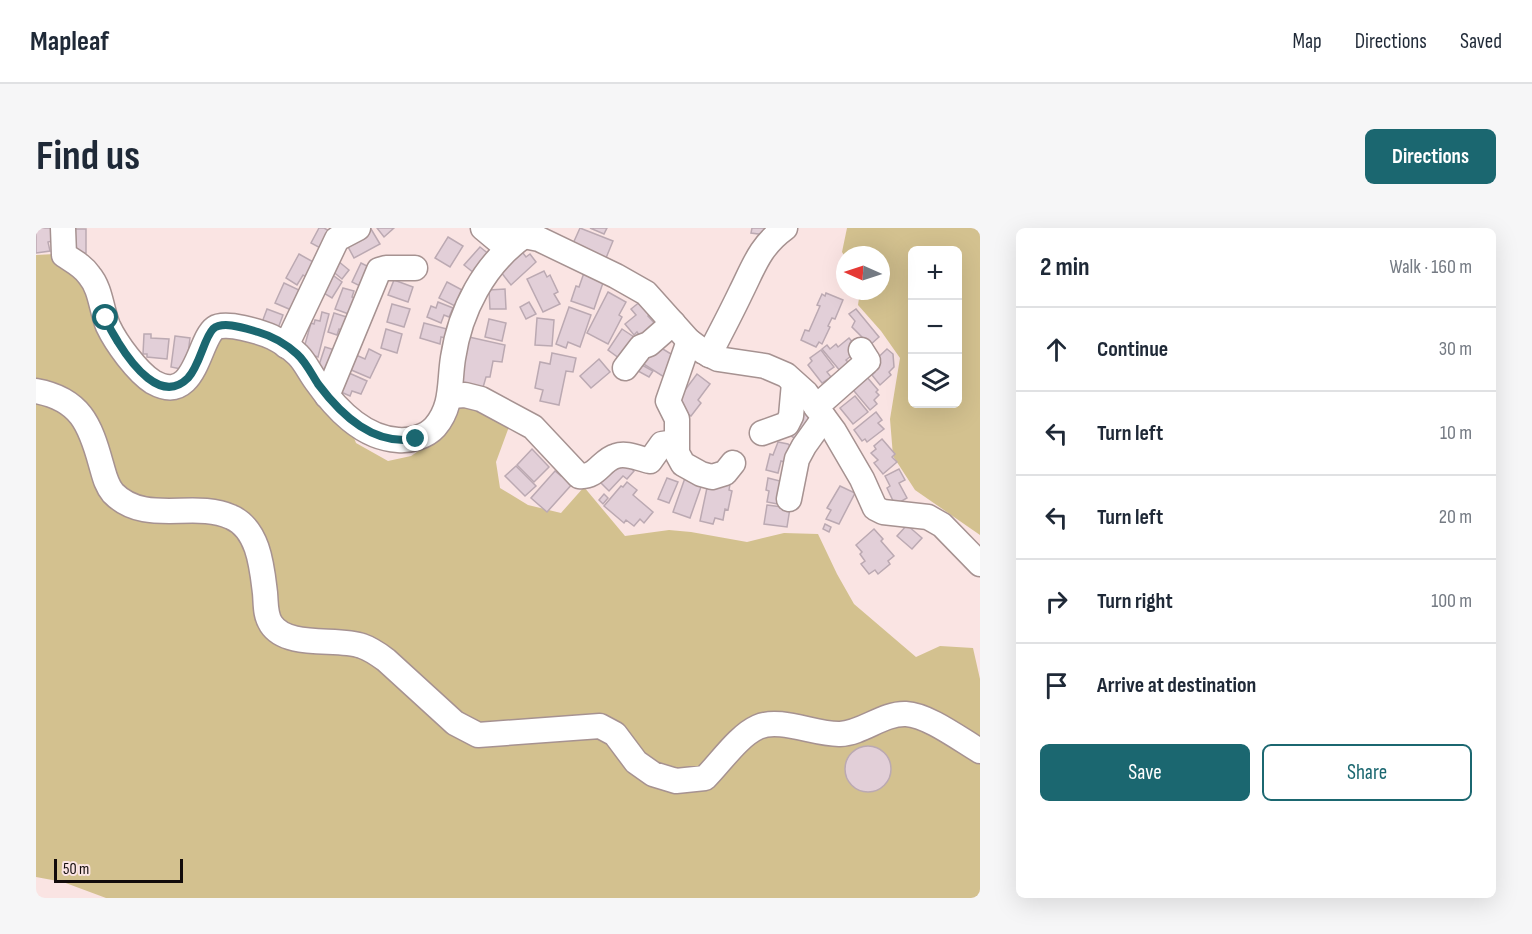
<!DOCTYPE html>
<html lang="en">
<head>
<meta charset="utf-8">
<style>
  :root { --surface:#fff; --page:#f6f6f7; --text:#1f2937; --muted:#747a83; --line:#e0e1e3; --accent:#1b6770 }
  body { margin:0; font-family:"Sofia Sans Condensed",sans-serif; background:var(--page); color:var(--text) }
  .controls { position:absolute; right:18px; top:18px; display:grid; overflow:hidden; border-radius:9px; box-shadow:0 6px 24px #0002 }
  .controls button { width:54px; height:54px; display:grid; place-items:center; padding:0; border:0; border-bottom:2px solid var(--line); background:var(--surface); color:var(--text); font:30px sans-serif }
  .compass { position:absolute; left:800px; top:18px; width:54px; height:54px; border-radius:50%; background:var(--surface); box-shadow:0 6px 24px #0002; rotate:273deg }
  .scale { position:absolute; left:18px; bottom:15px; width:129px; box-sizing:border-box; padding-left:6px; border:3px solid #120b0b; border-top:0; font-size:16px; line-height:21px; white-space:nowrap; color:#120b0b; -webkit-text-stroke:4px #fae4e3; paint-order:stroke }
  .stop { position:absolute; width:18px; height:18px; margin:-14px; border:4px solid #1b6770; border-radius:50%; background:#fff }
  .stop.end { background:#1b6770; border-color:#fff; box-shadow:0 2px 6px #0008 }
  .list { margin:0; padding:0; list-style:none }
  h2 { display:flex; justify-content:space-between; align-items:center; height:78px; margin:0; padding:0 24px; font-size:26px }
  h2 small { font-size:20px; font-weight:400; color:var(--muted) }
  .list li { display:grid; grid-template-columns:39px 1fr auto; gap:18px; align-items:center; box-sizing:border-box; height:84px; padding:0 24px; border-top:2px solid var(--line) }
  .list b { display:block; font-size:22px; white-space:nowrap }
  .list em { font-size:20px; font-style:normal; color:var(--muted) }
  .actions { display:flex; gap:12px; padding:18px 24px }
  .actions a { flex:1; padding:14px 0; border:2px solid var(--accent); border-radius:9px; text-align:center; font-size:21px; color:var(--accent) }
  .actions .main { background:var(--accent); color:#fff }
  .icon { flex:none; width:33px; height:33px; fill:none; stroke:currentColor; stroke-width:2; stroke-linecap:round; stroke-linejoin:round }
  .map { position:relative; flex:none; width:944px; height:670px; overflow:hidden; border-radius:9px }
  header { display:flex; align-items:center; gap:36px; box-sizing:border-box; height:84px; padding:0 30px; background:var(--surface); border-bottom:2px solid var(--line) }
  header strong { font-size:28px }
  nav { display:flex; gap:33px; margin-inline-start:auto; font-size:21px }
  .intro { display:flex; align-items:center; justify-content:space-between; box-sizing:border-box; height:144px; padding:0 36px }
  h1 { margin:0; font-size:42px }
  .button { padding:15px 27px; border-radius:9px; background:var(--accent); color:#fff; font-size:21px; font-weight:700 }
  main { display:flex; gap:36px; padding:0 36px }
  aside { flex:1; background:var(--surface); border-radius:9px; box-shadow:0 6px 24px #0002 }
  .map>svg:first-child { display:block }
  .green { fill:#d3c18f; fill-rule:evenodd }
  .building { fill:#e2cfd8; stroke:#bba9b2; stroke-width:1.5 }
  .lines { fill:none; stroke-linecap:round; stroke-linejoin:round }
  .minor-casing { stroke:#a69291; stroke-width:27 }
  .minor { stroke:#fff; stroke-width:24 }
  .route { stroke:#1b6770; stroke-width:8 }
</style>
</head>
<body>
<header>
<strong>Mapleaf</strong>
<nav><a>Map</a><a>Directions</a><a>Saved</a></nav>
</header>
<div class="intro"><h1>Find us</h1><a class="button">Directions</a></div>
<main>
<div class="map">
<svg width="944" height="670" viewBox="0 0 944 670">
  <rect width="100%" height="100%" fill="#fae4e3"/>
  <g class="green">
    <path d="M811,0h133v307l-65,-45 -22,-34 -3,-37 10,-61 -19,-27 -23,-26 2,-14h21v-36h-36v2l-3,-5zM876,22h46v154h-46z"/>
    <polygon points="19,26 39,41 120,162 187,106 238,119 314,199 320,215 352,233 375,228 396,214 422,173 474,196 460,234 464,260 492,277 525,285 548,259 589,308 633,302 655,304 711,314 748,305 782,306 801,346 818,376 880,429 904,418 937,420 944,451 944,670 70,670 27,654 0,649 0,27"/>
  </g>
  <g class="building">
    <polygon points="0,0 19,0 19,6 15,6 16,13 12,14 14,23 0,25"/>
    <polygon points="283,0 288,0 297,5 288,22 275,15"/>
    <polygon points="341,0 358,0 348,9"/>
    <polygon points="544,0 577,13 570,30 552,22 535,20"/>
    <polygon points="554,0 571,0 568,6"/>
    <polygon points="716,0 732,0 730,7 715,5"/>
    <rect x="33" y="1" width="17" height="24"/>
    <polygon points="335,1 344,16 318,30 310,15"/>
    <polygon points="412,9 427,18 414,39 399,30"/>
    <polygon points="444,19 454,27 438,45 428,37"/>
    <polygon points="484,21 490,29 494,26 500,34 475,57 461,39"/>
    <polygon points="263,26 281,36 273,51 267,47 261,57 250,50"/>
    <polygon points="302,33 313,42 306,51 295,42"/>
    <polygon points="325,35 337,41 328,60 316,54"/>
    <polygon points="549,42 569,49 558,81 535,73 540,58 543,59"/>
    <polygon points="508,43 511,49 514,47 522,64 518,66 524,76 507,84 491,51"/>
    <polygon points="294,45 306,54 296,70 286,64"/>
    <polygon points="358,52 377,59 372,74 352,67"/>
    <polygon points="411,54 430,64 423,80 403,70"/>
    <polygon points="248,55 263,62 259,71 260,84 239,75"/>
    <polygon points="307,60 318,63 316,69 323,72 318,88 299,81"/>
    <polygon points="469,61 470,81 454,81 453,62"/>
    <polygon points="572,64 590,74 583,87 586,89 572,116 551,105"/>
    <polygon points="790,65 807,72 799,91 796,90 792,98 794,99 786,116 783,114 780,119 765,112 769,102 773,103 784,78 781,77 786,66 789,68"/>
    <polygon points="605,73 615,85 612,88 620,97 605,110 601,104 598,107 589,96 600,87 595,81"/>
    <polygon points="402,74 417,80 413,89 408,87 405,95 391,89 395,78 400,80"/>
    <polygon points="493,74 500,86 490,91 484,79"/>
    <polygon points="356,76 374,81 368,99 351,94"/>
    <polygon points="533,79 555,87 544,119 532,114 530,120 520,116"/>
    <polygon points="231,81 247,87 241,103 225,97"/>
    <polygon points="820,81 843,109 834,117 816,99 819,93 813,86"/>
    <polygon points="286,84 293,86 282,129 272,126 268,120 275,95 278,96 279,92 284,93"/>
    <polygon points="298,85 317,91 312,105 303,101 301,107 292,104"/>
    <polygon points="501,90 518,92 516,118 499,117"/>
    <polygon points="453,91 470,95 466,113 449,109"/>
    <polygon points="388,95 411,101 409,110 405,109 404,116 384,110"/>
    <polygon points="350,101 366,106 361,125 345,120"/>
    <polygon points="586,101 601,111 587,133 572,122"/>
    <polygon points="108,106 115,106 115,110 133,111 131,131 111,129 111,126 107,126"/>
    <polygon points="139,108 154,110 150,142 135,139"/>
    <polygon points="433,109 469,117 466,134 457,133 454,149 450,149 446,163 420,157"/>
    <polygon points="813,110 819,117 820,124 810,132 814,136 805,144 786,121 791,117 794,121 800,116 802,119"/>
    <polygon points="617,115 640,129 628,149 606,135"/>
    <polygon points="289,119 302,123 295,144 282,140"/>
    <polygon points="333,121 345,127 334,150 313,141 320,127 329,131"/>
    <polygon points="851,121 857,126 858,139 853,144 855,147 844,157 836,147 839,144 833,138"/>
    <polygon points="785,122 798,139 791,144 795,149 786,155 772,137 776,133 774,130"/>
    <polygon points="516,125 540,130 537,144 530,143 523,177 504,173 507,162 499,160 504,134 514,136"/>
    <polygon points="563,131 574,144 555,160 544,148"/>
    <polygon points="606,137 617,143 613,149 602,143"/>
    <polygon points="313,145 331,153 325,166 316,163 314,168 305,164"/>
    <polygon points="661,146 674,156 662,172 665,175 655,188 637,178"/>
    <polygon points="830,148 842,162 840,164 843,167 838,172 841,176 834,182 813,157"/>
    <polygon points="819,168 832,184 817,196 804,180"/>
    <polygon points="770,178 777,189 763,213 755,208"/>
    <polygon points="840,184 846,192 842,195 848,201 831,214 829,211 826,213 818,202"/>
    <polygon points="846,211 859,226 856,229 861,234 847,246 838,235 842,232 835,225 840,221 838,218"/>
    <polygon points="742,214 752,216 756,220 752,235 745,233 742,245 730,242 734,226 737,227"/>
    <polygon points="496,221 513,239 498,254 481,237"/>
    <polygon points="584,229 598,243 591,251 587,248 573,263 562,252"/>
    <polygon points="480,238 500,258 489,268 469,248"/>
    <polygon points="863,241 869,252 863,255 871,270 859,277 851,260 854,258 849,248"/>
    <polygon points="519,243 525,248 527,245 538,254 511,284 495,270"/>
    <polygon points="631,250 642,254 633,275 622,271"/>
    <polygon points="649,250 666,256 654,290 637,284"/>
    <polygon points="732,250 744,253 743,259 748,260 747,277 731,274 733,263 730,262"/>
    <polygon points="677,252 694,256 693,262 696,263 692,282 689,281 687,292 679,290 677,296 664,293 672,255"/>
    <polygon points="591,254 601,262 597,267 617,284 608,295 604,291 598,298 590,292 588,295 568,278 585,258 587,259"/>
    <polygon points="804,258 819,265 803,296 790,291 795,282 791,280"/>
    <polygon points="568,266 572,270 567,276 563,272"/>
    <polygon points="731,277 754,280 751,299 728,296"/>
    <polygon points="789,296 795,299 793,304 787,301"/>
    <polygon points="871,297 886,310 876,321 861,308"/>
    <polygon points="838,301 847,311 845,313 858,328 852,333 854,336 842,346 839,342 833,346 825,336 829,333 824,326 826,324 820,317"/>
    <circle cx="832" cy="541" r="23"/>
  </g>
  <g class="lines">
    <defs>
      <g id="minor">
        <path d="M27,0l1,27c9,6 19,11 25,20 12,14 12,34 19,51 8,17 29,46 45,56 43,24 45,-42 62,-54 10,-7 46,4 57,9 8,4 19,11 26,18 7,7 12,18 18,26 19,27 46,57 82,59 12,1 28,-3 37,-13 18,-21 14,-44 18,-69 7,-47 31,-94 71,-122"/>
        <polyline points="447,0 471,20"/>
        <polyline points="474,1 488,8 503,11 580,48 610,65 653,113 668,124 682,131 729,138 750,147 770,165 798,203 826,251 839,280 847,284 892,289 906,297 944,336"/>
        <polyline points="653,113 632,173 641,191 641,225 647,236 665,246 676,249 689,245 697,235"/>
        <polyline points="250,118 301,11 322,0"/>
        <path d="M673,127c11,-21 22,-42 32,-63 13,-26 19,-46 44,-64"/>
        <polyline points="589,140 605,119 613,116 637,95"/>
        <path d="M0,163c44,8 54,33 65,73 3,10 5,21 12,29 32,33 81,7 118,24 28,12 31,51 34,76 1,11 0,22 6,31 16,25 67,13 91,22 9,3 16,8 24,14l69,63 23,12 122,-9 15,8 21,28 17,12 23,7 29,-3c16,-16 33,-42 53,-51 22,-10 58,8 82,7 23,-1 43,-21 66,-20 22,1 55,26 74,37"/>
        <polyline points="291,168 343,42 350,40 379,40"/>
        <path d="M415,168l14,-1 16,4 52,28 46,49c18,2 22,-16 37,-20 11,-4 23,3 34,5l12,-17 14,-2"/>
        <polyline points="780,179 832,133 825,122"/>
        <polyline points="726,205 751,196 755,188 758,155"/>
        <polyline points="753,271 761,231 768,218 788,190"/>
      </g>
    </defs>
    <use href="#minor" class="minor-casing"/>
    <use href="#minor" class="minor"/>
  </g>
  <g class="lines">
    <path class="route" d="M70,90c2,9 7,15 12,24 13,21 43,63 70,36 12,-13 16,-40 25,-49 10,-9 34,0 45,3 14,4 28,12 39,22 9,8 15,21 21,30 24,32 56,62 98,55"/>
  </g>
</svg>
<div class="controls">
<button>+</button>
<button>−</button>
<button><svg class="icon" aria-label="layers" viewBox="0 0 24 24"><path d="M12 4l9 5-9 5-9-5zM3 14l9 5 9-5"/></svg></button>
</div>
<svg class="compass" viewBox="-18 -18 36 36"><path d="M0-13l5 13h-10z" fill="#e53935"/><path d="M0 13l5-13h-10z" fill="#747a83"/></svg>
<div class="scale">50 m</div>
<div class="stop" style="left:70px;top:90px"></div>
<div class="stop end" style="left:380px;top:211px"></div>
</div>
<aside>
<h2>2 min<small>Walk · 160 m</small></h2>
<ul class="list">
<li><svg class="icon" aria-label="ahead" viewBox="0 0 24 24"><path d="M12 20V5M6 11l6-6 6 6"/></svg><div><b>Continue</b></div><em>30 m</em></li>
<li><svg class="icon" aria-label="left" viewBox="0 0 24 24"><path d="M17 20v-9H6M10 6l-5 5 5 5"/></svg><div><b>Turn left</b></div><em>10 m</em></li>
<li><svg class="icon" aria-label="left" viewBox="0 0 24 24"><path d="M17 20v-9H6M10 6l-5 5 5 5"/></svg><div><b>Turn left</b></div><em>20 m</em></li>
<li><svg class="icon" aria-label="right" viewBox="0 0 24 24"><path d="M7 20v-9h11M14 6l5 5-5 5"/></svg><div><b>Turn right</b></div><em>100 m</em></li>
<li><svg class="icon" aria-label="arrive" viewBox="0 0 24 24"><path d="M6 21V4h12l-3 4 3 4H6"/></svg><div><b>Arrive at destination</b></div></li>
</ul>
<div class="actions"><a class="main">Save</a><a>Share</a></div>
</aside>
</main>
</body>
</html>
